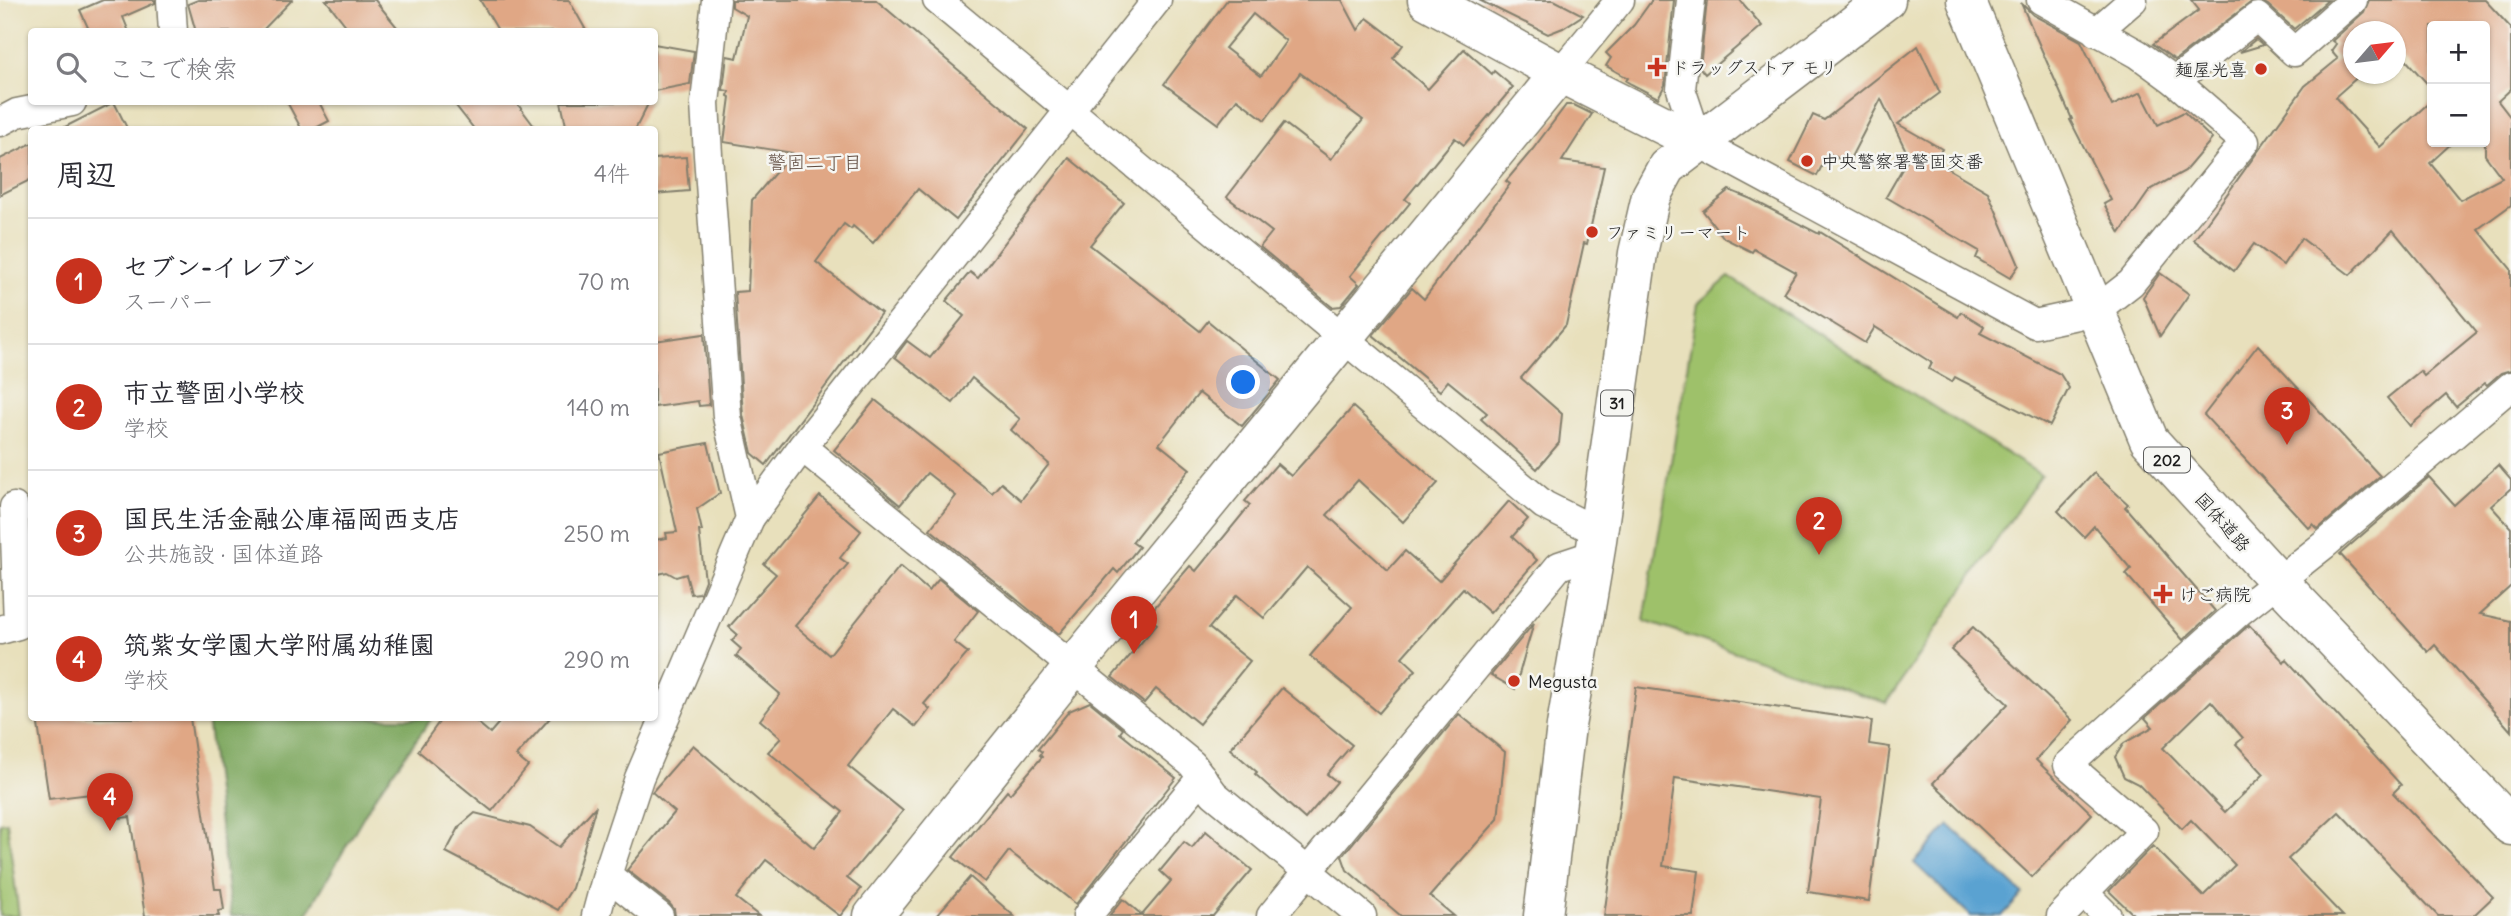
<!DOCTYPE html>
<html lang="ja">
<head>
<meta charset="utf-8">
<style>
  :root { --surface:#fff; --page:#f2f2f3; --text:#2b2b33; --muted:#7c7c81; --line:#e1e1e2; --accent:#c8321e }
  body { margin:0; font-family:Delius,"Klee One",sans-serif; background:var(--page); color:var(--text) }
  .controls { position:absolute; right:21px; top:21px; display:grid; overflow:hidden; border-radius:7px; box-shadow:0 2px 5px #0004 }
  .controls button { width:63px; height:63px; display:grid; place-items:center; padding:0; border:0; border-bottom:2px solid var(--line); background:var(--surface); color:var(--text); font:35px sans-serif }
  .compass { position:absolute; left:2343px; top:21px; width:63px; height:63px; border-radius:50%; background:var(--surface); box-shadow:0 2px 5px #0004; rotate:62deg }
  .you { position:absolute; left:1244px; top:383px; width:24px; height:24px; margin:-18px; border:5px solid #fff; border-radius:50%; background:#1a73e8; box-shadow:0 0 0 10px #1a73e833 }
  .badge { display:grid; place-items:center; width:46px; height:46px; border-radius:50%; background:var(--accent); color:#fff; font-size:23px; font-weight:700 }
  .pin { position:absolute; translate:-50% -58px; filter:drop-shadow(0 2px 4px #0008) }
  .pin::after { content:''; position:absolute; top:37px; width:24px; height:21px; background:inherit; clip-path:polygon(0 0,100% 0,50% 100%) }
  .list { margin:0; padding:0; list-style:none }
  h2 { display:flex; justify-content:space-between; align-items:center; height:91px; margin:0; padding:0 28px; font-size:30px }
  h2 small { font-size:23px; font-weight:400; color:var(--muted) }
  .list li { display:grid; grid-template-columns:46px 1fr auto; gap:21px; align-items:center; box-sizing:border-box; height:126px; padding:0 28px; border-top:2px solid var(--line) }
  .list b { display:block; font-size:26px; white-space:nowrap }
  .list p { margin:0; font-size:23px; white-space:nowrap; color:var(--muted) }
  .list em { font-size:23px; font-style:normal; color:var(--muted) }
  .icon { flex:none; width:38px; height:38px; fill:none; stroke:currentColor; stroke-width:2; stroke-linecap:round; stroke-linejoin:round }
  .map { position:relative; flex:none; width:2511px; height:916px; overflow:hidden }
  .search { position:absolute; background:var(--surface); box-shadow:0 2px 5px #0004; left:28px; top:28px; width:630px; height:77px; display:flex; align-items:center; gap:18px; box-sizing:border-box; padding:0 24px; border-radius:7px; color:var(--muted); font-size:26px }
  .panel { position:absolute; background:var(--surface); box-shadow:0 2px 5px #0004; left:28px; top:126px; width:630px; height:595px; border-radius:7px }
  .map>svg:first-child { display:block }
  .green { fill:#9ec16b; stroke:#5d6e44; stroke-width:2 }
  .forest { fill:#7ea75f; stroke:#4d623e; stroke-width:2 }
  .water { fill:#5aa2d1; stroke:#3b5f76; stroke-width:2 }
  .building { fill:#e0a785; fill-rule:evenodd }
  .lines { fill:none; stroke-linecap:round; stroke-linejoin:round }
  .street-casing { stroke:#827e6c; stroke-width:31 }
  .secondary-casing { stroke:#827e6c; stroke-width:41 }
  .primary-casing { stroke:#827e6c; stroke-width:41 }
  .highway-casing { stroke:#827e6c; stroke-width:41 }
  .street { stroke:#fff; stroke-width:28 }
  .secondary { stroke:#fff; stroke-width:38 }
  .primary { stroke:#fff; stroke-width:38 }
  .highway { stroke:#fff; stroke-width:38 }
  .poi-dot { fill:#c8321e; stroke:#f6f6f2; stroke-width:2.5 }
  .labels { text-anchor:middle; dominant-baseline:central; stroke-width:5; stroke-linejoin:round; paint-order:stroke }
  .shield { fill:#f6f6f2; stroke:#5d5d5c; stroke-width:2 }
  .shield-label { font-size:16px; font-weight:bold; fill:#1c1c1c }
  .poi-label { font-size:18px; fill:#1c1c1c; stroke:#f6f6f2; text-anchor:start }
  .street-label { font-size:18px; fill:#1c1c1c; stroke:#f6f6f2 }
  .neighbourhood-label { font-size:19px; fill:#614d41; stroke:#f6f6f2 }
</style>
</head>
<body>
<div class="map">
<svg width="2511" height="916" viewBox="0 0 2511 916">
  <rect width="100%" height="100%" fill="#f6f6f2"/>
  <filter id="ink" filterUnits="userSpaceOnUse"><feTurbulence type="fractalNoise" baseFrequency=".0143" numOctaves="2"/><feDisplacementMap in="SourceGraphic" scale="14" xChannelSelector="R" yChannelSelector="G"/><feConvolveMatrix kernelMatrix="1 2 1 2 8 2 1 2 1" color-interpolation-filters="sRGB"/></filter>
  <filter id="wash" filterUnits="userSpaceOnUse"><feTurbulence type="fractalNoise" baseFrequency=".00686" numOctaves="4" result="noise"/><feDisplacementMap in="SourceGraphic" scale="28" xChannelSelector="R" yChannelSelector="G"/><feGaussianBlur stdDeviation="1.57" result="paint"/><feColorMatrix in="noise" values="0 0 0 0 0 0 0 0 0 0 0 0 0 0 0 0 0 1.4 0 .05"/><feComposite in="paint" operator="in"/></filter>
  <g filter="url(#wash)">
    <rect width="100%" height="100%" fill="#e8e0bc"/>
    <g class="green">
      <polygon points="1729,277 2041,475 1886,703 1644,621 1698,303"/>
      <polygon points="7,822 19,916 0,916 0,823"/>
    </g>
    <polygon class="forest" points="207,718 432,718 374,798 306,916 231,916"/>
    <polygon class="water" points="1949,825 2023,894 2002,916 1971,916 1914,863"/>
    <g id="blocks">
      <g class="building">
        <polygon points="103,0 155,0 155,3 123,17 129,32 90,32 80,10"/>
        <polygon points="198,0 292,0 261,32 196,32 188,4"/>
        <polygon points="326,0 375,0 401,32 351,32"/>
        <polygon points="480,0 569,0 587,32 499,32"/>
        <polygon points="732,0 876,0 1028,129 956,220 918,189 873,243 853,226 851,229 844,224 816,262 881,313 766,465 752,453 743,415 735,292 748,291 752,200 792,153 724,142 730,97 728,96 729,91 723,90 727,56 737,58 747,16 732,7"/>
        <path d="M1227,0h115l16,30 9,-12 36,27 -10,13 35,31 36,-40 28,25 2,-3 19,16 -49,58 -9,-7 -50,61 5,4 -60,73 9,8 -18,22 -9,1 -72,-60 12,-15 -45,-35 57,-74 47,36 32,-39 -63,-47 -35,47 -28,-21 -19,25 -54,-40zM1253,14l33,27 -25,35 -36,-28z"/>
        <polygon points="1479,0 1554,0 1583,15 1563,28 1548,34"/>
        <polygon points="1652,0 1674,0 1665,85 1658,98 1631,84 1626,81 1628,78 1606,66 1611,58 1606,53 1634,25"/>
        <polygon points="1707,0 1740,0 1762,26 1705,74 1700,68"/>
        <polygon points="2191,0 2328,0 2294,29 2268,5 2261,1 2253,1 2175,60 2153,44 2199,10"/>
        <path d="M2369,0h116l26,28v61l-13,12 13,17v87l-33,24 33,40v101l-10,3 -14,12 -2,-2 -29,24 -10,-12 -36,31 -23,-28 33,-27 4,5 53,-44 -84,-102 -43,45 -49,-37 -18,27 -29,-21 -20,27 -40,-31 111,-154 33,-27 -7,-8 5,-7 -4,-3 32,-29zM2432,26h53v129l17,23 -42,22 -30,-37 23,-21h-21v-42l-52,47 -45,-50 26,-23h-7v-42h42v17l36,40z"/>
        <polygon points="2021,3 2033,15 2081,41 2112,106 2141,92 2158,125 2184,112 2212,139 2185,171 2150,190 2120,233 2104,204 2111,200 2070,120 2072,119"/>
        <polygon points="2256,39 2263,45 2240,52"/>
        <polygon points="654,44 694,51 690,84 654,91"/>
        <polygon points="1918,46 1940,93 1898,124 1942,149 1935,161 1988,192 2019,265 2010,278 1976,258 1979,251 1886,197 1909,157 1881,99 1848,163 1828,153 1817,176 1790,162 1813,115 1824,120"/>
        <polygon points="114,102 128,130 59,130"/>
        <polygon points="287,102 319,102 329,121 312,130 302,130"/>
        <polygon points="453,102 516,102 537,130 475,130"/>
        <polygon points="561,102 649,102 635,130 567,130"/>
        <polygon points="1566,105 1574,105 1592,114 1562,161 1604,167 1587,244 1584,243 1566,325 1521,378 1562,414 1559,443 1537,469 1481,419 1487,413 1448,381 1440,391 1373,335 1412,288 1424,299 1510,184 1506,181 1533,149"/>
        <polygon points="32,143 32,179 0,195 0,159"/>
        <polygon points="686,157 689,191 654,194 654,159"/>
        <polygon points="1069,158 1124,203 1090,245 1200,331 1208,321 1280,380 1242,426 1199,393 1159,444 1190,469 1132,542 1139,547 1118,573 1114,569 1059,634 930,529 956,496 927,473 900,505 834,450 875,400 992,493 1001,483 1021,500 1049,464 1011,430 1020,419 972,378 953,403 895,357 907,341 930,358 964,316 946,301 970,272 978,278"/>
        <polygon points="1729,190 1751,199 1819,234 1820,232 1958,317 1961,312 1984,326 1980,333 2060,374 2069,388 2050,426 1955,377 1952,382 1929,369 1932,363 1875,327 1865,343 1783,293 1796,272 1754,249 1752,252 1724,238 1703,211"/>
        <polygon points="2160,273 2189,294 2160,336 2143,297"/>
        <polygon points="704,334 709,405 699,406 698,401 654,407 654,341"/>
        <polygon points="2258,345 2380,476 2318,529 2313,524 2309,528 2204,415"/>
        <polygon points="1353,407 1438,483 1403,522 1358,480 1327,515 1388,570 1405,551 1439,581 1509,501 1528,519 1512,537 1537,560 1490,613 1463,588 1402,657 1416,670 1379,713 1310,656 1352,607 1307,567 1264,618 1237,595 1209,628 1250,661 1199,724 1156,689 1144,703 1112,677 1157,624 1147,616 1190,566 1196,571 1250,505 1245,501 1277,464 1291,476"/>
        <polygon points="708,443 720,493 697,509 702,531 699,531 705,580 700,593 691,594 686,574 676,577 667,572 654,575 654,540 667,538 666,533 677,532 659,452"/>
        <polygon points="2498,465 2511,480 2511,488 2491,506 2511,528 2511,586 2480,614 2511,621 2511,731 2435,645 2428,652 2340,554 2429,477 2454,505"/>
        <polygon points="2094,473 2128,504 2125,507 2215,611 2183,640 2126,574 2131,569 2094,526 2084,537 2058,511"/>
        <polygon points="820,496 861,531 840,558 848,564 795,626 829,655 900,566 929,591 939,579 978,611 954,642 968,653 924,704 930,709 916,727 893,709 848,766 903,811 847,878 861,889 840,916 766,860 736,898 759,916 675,916 674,909 669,903 627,870 675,812 652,792 693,745 814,848 843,812 768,752 781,738 760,720 780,694 736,656 741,649 732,641 737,634 729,627 776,574 764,564"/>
        <polygon points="1534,623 1525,653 1515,689 1491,675"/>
        <path d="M2249,625l35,37 2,-3 115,126 -8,8 100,104 -20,19h-35l-99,-104 -51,47 55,57h-208l-26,-25 44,-45 50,50 32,-31 -44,-45 -9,9 -44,-45 -14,-7 -9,-20 9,-14 29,-16 -8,-9zM2211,701l32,37 -7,6 28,30 -39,38 -62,-64z"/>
        <polygon points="1973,627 2072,720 2036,760 2092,814 2032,877 1933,783 2008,704 1951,650"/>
        <polygon points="1636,687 1872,721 1869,744 1890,747 1869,901 1808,892 1821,799 1675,778 1663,866 1699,871 1693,916 1604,916"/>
        <polygon points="1282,688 1352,745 1327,774 1337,782 1305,819 1255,774 1257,772 1230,749"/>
        <polygon points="1090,702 1123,729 1120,733 1176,778 1076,904 1009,851 985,882 953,857 1007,791 1010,794 1042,757 1040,755 1042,752 1038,749 1069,711"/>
        <polygon points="1459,714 1505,752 1498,819 1430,896 1454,916 1401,916 1347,870 1342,856"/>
        <polygon points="37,718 190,718 215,889 221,889 224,910 218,911 219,916 145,916 130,817 120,818 116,791 49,799"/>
        <polygon points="442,718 472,718 490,733 503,718 550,718 516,756 528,766 492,811 418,751"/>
        <polygon points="596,806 572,888 558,910 446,852 460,826 475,813 530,827 559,847"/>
        <polygon points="1206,831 1252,870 1213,916 1109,916 1123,899 1142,915 1171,881 1160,871 1184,842 1192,848"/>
        <polygon points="970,877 1014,916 936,916"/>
      </g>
    </g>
  </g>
  <g filter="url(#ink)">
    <use href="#blocks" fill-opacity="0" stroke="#827e6c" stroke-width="2"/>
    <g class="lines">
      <defs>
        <g id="street">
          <polyline points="171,0 173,32"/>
          <polyline points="937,0 1544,505 1598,532"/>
          <polyline points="1691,0 1681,89 1699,143 2035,324 2095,311 2131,283 2245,142 2175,81 2138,54 2041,0"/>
          <polyline points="2096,32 2133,0"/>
          <polyline points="1560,73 1620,0"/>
          <polyline points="2175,81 2257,17 2294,52 2353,0"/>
          <polyline points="0,122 17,113 72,102"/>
          <polyline points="802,447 1192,764 1214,794 1362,916"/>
          <polyline points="750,518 802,447 1157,0"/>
          <polyline points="0,630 18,625 14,507"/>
          <polyline points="607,875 659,916"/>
          <polyline points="2084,893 2107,916"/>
          <polyline points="596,916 607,875 639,778 750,518 727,417 708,155 705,103 716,0"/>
          <polyline points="1087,916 1202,777"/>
          <polyline points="1271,916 1559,566 1595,554"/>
          <polyline points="2061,916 2144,831 2068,765 2239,612 2324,545 2511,386"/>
        </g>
        <g id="secondary">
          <polyline points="1427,0 1560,73 1699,143"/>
          <polyline points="873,916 1074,666 1560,73"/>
        </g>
        <polyline id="primary" points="1543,916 1566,726 1595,554 1638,253 1651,196 1667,167 1886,0"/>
        <polyline id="highway" points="1966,0 2149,440 2279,582 2511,826"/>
      </defs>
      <use href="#street" class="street-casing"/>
      <use href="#secondary" class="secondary-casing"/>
      <use href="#primary" class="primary-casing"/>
      <use href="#highway" class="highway-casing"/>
      <use href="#street" class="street"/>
      <use href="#secondary" class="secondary"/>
      <use href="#primary" class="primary"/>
      <use href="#highway" class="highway"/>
    </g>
  </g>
  <g class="poi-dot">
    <path d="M1653.5 56.5h7v7h7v7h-7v7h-7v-7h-7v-7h7z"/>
    <circle cx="2261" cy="69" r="7"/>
    <circle cx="1807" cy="161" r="7"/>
    <circle cx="1592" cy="232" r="7"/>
    <path d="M2159.5 583.5h7v7h7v7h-7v7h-7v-7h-7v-7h7z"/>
    <circle cx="1514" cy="681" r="7"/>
  </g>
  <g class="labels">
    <g class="shield">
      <rect x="1601" y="390.5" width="32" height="25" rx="5"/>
      <rect x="2144" y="447.5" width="46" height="25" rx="5"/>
    </g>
    <g class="shield-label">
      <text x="1617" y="403">31</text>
      <text x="2167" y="460">202</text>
    </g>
    <g class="poi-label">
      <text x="1671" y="67">ドラッグストア モリ</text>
      <text x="2247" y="69" text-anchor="end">麺屋光喜</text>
      <text x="1821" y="161">中央警察署警固交番</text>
      <text x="1606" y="232">ファミリーマート</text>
      <text x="2179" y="594">けご病院</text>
      <text x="1528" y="681">Megusta</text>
    </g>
    <g class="street-label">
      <text transform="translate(2223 522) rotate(48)">国体道路</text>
    </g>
    <g class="neighbourhood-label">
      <text x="815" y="162">警固二丁目</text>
    </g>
  </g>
</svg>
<div class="controls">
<button>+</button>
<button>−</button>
</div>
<svg class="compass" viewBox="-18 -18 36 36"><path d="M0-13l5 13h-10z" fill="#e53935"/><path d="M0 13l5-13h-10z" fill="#7c7c81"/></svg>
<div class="you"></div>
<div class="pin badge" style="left:1134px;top:654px">1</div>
<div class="pin badge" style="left:1819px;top:555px">2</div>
<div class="pin badge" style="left:2287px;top:445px">3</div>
<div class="pin badge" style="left:110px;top:831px">4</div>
<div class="search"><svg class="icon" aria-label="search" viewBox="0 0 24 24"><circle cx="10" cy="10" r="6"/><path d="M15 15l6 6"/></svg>ここで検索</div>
<section class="panel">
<h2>周辺<small>4件</small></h2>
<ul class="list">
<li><span class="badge">1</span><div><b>セブン-イレブン</b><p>スーパー</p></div><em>70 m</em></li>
<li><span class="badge">2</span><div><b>市立警固小学校</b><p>学校</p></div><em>140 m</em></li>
<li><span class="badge">3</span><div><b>国民生活金融公庫福岡西支店</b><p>公共施設 · 国体道路</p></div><em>250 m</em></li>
<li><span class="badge">4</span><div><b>筑紫女学園大学附属幼稚園</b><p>学校</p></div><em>290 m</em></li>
</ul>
</section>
</div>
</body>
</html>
